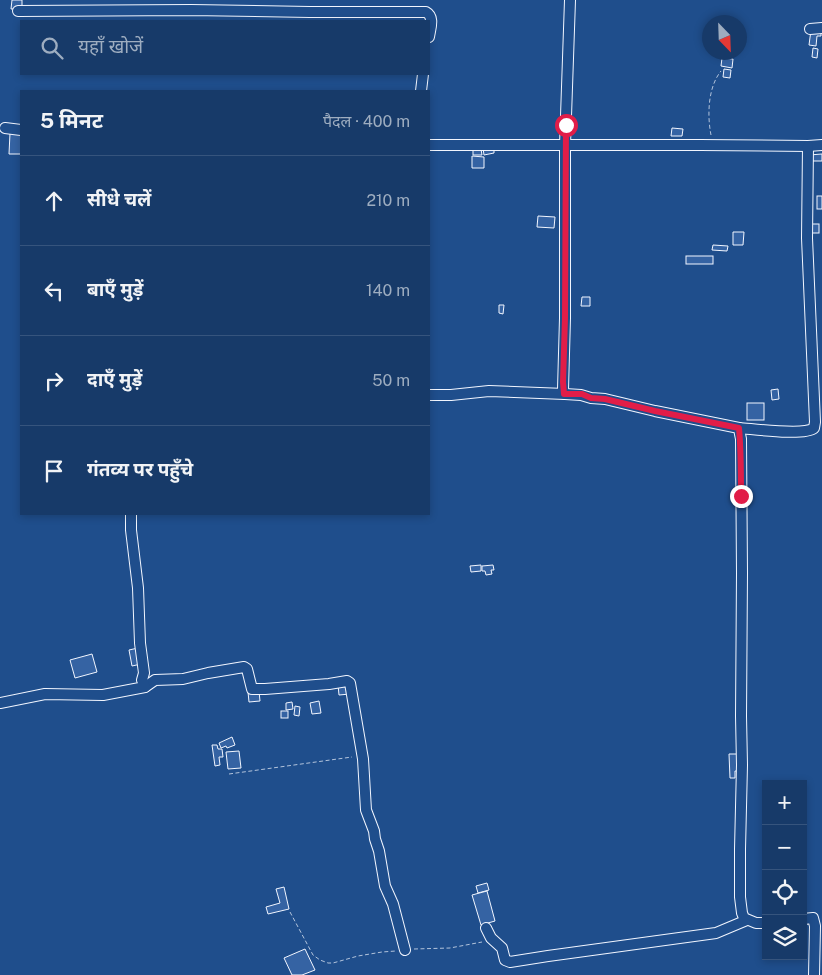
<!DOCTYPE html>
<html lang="hi">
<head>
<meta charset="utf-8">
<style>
  :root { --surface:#173a69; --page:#20416f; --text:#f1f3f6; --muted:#9eadc0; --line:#36547d }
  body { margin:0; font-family:"Public Sans","Noto Sans Devanagari",sans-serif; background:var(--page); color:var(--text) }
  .controls { position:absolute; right:15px; bottom:15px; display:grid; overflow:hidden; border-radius:0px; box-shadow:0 2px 8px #0003 }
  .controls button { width:45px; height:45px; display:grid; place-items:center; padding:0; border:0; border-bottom:1px solid var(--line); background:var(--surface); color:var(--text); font:25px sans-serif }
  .compass { position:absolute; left:702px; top:15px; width:45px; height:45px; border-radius:50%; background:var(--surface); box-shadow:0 2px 8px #0003; rotate:157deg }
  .stop { position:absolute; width:15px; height:15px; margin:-11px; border:4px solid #e11d48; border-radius:50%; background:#fff }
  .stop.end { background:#e11d48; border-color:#fff; box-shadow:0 1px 5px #0008 }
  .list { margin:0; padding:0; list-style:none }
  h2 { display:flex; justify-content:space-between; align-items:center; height:65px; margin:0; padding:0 20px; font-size:21px }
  h2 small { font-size:16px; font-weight:400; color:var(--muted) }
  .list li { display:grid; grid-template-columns:32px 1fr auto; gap:15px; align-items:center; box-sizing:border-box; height:90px; padding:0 20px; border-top:1px solid var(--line) }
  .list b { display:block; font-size:19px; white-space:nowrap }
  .list em { font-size:16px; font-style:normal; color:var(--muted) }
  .icon { flex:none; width:28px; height:28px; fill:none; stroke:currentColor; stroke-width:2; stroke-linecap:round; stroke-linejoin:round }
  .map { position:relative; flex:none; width:822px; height:975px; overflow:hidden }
  .search { position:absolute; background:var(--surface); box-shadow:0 2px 8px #0003; left:20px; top:20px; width:410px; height:55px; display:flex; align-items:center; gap:12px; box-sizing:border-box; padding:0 18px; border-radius:0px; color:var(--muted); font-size:19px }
  .panel { position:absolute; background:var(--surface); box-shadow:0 2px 8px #0003; left:20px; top:90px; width:410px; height:425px; border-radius:0px }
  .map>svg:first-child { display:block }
  .building { fill:#3563a3; stroke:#f2f6ff }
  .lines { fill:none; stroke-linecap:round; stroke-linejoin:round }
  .minor-casing { stroke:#f2f6ff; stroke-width:12 }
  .path { stroke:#b3c4dc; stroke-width:1; stroke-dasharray:4 2.5; stroke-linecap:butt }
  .minor { stroke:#1f4e8c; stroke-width:10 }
  .route { stroke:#e11d48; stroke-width:6 }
</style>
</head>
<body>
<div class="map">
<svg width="822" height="975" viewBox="0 0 822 975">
  <rect width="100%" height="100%" fill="#1f4e8c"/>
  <g class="building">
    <polygon points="12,0 22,0 22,9 11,9"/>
    <polygon points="811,30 821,31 821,36 817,36 816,46 809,45"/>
    <polygon points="813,48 818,49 817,58 812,57"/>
    <polygon points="722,58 733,59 732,68 721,66"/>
    <polygon points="724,69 731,70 730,78 723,77"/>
    <polygon points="672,128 683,129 682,136 671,136"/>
    <polygon points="10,133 21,133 21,154 9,154"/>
    <polygon points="494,147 494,153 484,155 483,148"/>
    <polygon points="473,149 481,149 482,155 473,155"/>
    <polygon points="822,154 822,161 809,161 809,155"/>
    <polygon points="472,156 484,157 484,168 472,168"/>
    <rect x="817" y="196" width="5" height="13"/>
    <polygon points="538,216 555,217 554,228 537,227"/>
    <rect x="812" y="224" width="7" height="9"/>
    <polygon points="733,232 744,232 743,245 733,245"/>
    <polygon points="713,245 728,246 727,251 712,250"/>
    <rect x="686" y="256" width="27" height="8"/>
    <polygon points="582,297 590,297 590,306 581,306"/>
    <polygon points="499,305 504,305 503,314 499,313"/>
    <polygon points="778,389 779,399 772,400 771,390"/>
    <rect x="747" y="403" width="17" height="17"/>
    <polygon points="481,565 481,571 471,572 470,566"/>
    <polygon points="493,565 494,570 491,570 492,574 486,575 485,571 482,571 482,566"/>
    <polygon points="138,648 141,664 132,666 129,650"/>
    <polygon points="92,654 97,672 75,678 70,660"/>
    <polygon points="349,684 350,694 339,695 338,685"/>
    <polygon points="259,691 260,701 249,702 248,692"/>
    <polygon points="319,701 321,713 312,714 310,703"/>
    <polygon points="292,702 293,709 286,710 286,703"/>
    <polygon points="295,706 300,707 299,716 294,715"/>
    <rect x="281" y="711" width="7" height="7"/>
    <polygon points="232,737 235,745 227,748 226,746 221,748 219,743"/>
    <polygon points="212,745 217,745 218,749 222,749 223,757 219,757 220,765 215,766"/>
    <polygon points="239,751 241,768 228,769 226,752"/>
    <polygon points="729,754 737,754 737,771 735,771 735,778 730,778"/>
    <polygon points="487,883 489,890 478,893 476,886"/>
    <polygon points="284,887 289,909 268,914 266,907 280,903 276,889"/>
    <polygon points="487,891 495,921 481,925 472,895"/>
    <polygon points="305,949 315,970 302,975 292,975 284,958"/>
  </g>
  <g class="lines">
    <defs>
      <g id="minor">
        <polyline points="570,0 565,145 565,318 563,389 565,394 581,395 591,398 605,399 655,411 739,428 739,429 741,439 742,573 741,716 742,765 740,849 740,897 742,913 744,918 756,923 766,923"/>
        <path d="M18,11l173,-1 119,2h116c9,5 4,17 3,25"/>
        <polyline points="810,29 822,28"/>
        <polyline points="421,91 423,74"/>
        <polyline points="5,128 21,130"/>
        <polyline points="429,145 700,145 808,146 822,145"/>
        <polyline points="429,395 451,395 489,391 565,394"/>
        <path d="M739,428c15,1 65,8 75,0l1,-6 -8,-184 1,-92"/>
        <polyline points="145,687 155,680 183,679 208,673 244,667 247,669 252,689 265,689 329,684 347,681 350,683 363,759 366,810 374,831 375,839 379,851 385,886 393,904 405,950"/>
        <polyline points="0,703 45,694 103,695 145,687 142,680 144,673 140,643 138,588 131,530 131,514"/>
        <polyline points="803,919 813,918 815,926 814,975"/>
        <polyline points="486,928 491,938 502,948 505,960 510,962 548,956 716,933 747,920"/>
      </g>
    </defs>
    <use href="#minor" class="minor-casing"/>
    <g class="path">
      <path d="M711,135c-4,-20 -3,-48 10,-64"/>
      <polyline points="229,774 352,757"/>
      <polyline points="290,912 313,955 320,960 328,963 333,963 358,956 382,952 396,951"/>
      <polyline points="414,949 450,948 482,942"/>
    </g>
    <use href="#minor" class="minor"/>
  </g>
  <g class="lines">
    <path class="route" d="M566,125l-1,193 -2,64 1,12h18l9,4 14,1 50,12 84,17c2,22 2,45 2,68"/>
  </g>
</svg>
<div class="controls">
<button>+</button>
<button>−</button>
<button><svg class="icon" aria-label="locate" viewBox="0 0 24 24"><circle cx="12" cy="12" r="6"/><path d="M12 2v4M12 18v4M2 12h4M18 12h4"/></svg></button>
<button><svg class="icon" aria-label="layers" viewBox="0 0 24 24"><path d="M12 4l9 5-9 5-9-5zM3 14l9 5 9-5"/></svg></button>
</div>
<svg class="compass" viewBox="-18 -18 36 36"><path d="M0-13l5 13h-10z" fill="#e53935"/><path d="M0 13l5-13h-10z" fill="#9eadc0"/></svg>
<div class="stop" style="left:566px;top:125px"></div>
<div class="stop end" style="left:741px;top:496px"></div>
<div class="search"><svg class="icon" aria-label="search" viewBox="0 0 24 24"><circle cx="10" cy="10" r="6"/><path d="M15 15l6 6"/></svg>यहाँ खोजें</div>
<section class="panel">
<h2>5 मिनट<small>पैदल · 400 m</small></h2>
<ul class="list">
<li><svg class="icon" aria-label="ahead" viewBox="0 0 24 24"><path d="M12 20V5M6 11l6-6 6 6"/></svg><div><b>सीधे चलें</b></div><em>210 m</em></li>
<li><svg class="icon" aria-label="left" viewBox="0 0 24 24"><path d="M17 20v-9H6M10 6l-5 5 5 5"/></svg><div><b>बाएँ मुड़ें</b></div><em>140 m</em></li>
<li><svg class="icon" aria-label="right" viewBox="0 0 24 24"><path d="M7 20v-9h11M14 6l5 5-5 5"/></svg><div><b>दाएँ मुड़ें</b></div><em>50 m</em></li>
<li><svg class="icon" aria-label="arrive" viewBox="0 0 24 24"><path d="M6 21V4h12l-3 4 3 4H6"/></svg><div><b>गंतव्य पर पहुँचे</b></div></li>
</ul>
</section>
</div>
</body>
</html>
